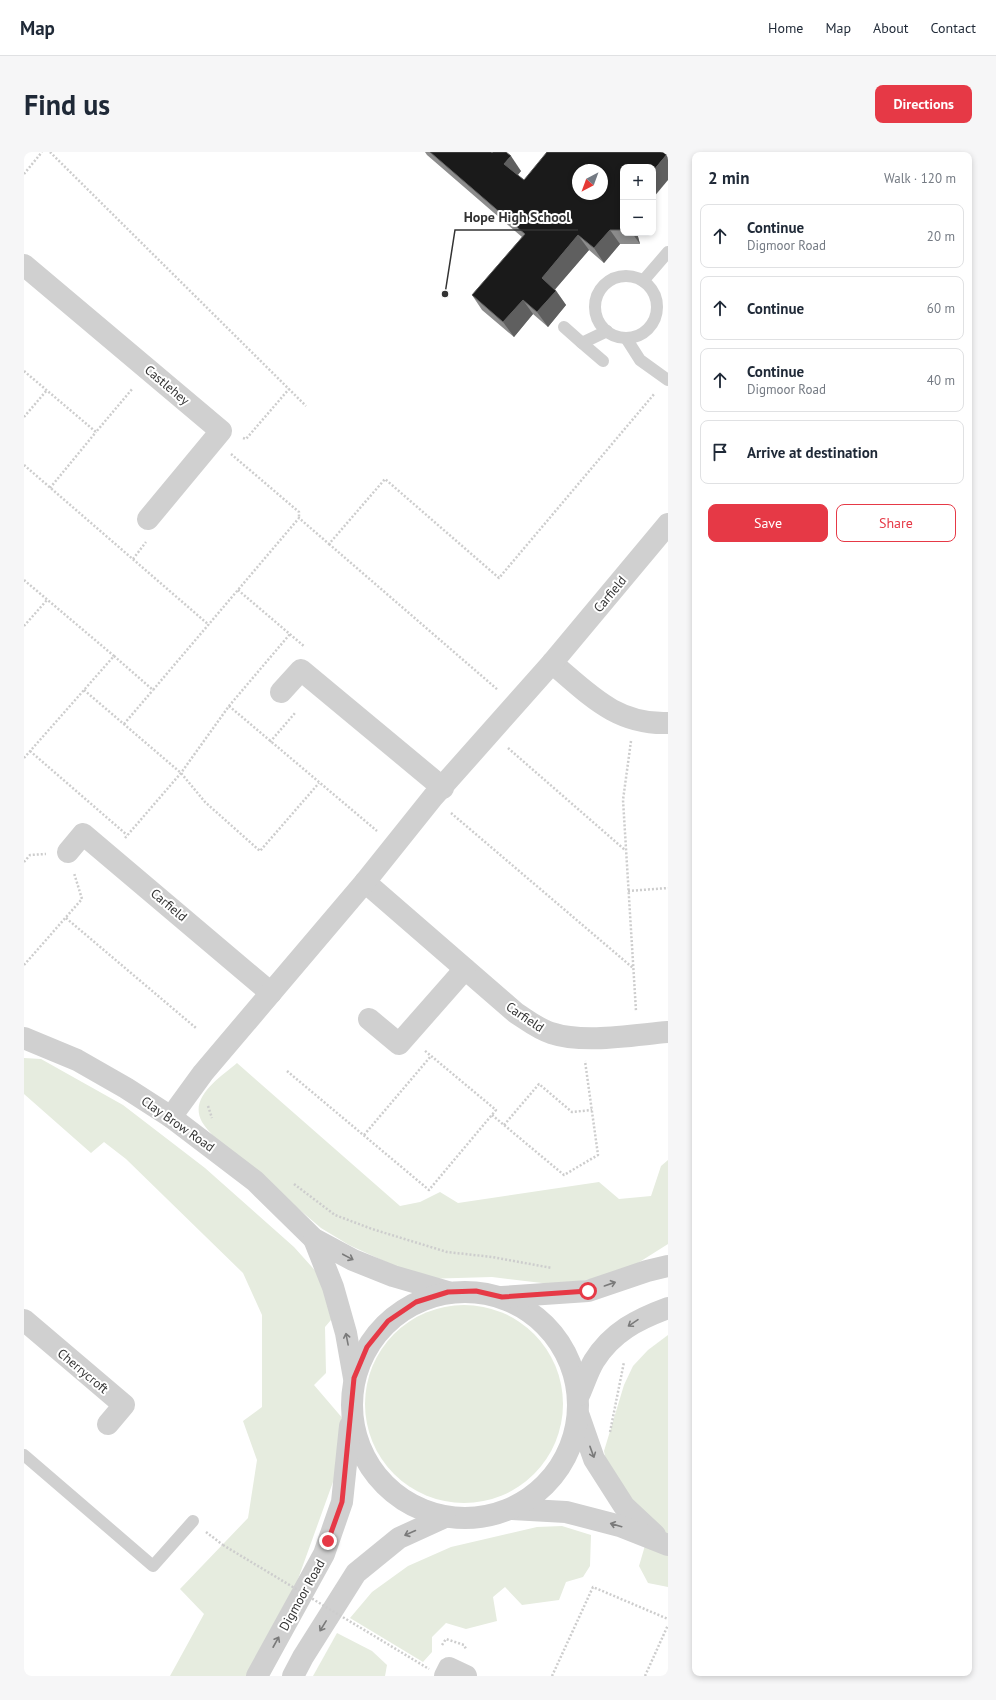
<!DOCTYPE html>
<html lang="en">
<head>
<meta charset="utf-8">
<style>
  :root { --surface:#fff; --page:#f6f6f7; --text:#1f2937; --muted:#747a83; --line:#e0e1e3; --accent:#e63946 }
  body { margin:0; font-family:"PT Sans",sans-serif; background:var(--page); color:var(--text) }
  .controls { position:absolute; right:12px; top:12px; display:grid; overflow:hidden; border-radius:8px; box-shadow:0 2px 6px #0003 }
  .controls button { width:36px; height:36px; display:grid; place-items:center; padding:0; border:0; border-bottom:1px solid var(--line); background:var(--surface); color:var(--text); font:20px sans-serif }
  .compass { position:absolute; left:548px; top:12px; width:36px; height:36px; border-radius:50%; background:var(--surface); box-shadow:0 2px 6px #0003; rotate:221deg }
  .stop { position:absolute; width:12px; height:12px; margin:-9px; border:3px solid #e63946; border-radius:50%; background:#fff }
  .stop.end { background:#e63946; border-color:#fff; box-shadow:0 1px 4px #0008 }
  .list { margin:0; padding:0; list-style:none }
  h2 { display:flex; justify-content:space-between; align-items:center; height:52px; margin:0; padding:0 16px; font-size:17px }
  h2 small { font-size:13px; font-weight:400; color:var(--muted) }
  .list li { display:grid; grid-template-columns:26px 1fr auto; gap:12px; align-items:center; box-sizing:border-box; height:64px; margin:0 8px 8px; padding:0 8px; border:1px solid var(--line); border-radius:8px }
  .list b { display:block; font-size:15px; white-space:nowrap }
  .list p { margin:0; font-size:13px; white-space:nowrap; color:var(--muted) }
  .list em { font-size:13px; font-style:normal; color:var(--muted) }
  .actions { display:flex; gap:8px; padding:12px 16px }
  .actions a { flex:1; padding:9px 0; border:1px solid var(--accent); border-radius:8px; text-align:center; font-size:14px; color:var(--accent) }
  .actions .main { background:var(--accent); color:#fff }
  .icon { flex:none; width:22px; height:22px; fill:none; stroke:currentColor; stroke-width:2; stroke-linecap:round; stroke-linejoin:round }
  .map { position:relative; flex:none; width:644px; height:1524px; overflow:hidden; border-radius:8px }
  header { display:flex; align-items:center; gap:24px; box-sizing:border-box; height:56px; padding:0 20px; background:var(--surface); border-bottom:1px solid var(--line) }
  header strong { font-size:19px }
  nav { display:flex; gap:22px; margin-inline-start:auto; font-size:14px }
  .intro { display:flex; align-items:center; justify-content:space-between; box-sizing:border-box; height:96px; padding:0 24px }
  h1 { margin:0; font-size:28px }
  .button { padding:10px 18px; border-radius:8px; background:var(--accent); color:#fff; font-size:14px; font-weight:700 }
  main { display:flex; gap:24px; padding:0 24px }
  aside { flex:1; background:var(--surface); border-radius:8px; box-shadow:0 2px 6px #0003 }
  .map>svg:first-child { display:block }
  .green { fill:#e6ecdf }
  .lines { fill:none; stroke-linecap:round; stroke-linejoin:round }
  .path { stroke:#cdcdcd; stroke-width:2.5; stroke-dasharray:2 2; stroke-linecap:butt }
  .service { stroke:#d0d0d0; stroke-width:12 }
  .minor { stroke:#d0d0d0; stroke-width:22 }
  .tertiary { stroke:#d0d0d0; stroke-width:22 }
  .path-bridge { stroke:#cdcdcd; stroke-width:2.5; stroke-dasharray:2 2; stroke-linecap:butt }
  .wall { fill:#8c8c8c }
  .shaded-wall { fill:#5f5f5f }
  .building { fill:#1a1a1a; stroke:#5f5f5f; fill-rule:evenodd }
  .oneway { stroke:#7a7a7a }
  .route { stroke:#e63946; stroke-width:5 }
  .labels { text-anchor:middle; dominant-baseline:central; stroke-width:4; stroke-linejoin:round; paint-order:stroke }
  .street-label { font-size:13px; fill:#333; stroke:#fff }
  .leader { fill:none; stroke:#333; stroke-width:1.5 }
  .callout-dot { fill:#333; stroke:#fff; stroke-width:1.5 }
  .callout-label { font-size:14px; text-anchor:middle; font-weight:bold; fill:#333; stroke:#fff; stroke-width:4; stroke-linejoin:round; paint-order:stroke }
</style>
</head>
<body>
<header>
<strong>Map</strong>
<nav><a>Home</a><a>Map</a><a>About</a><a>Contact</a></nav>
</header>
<div class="intro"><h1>Find us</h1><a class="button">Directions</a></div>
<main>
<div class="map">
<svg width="644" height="1524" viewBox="0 0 644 1524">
  <rect width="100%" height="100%" fill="#fff"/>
  <g class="green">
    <polygon points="0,906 17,907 99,953 181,1016 270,1095 305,1134 312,1162 301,1175 302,1221 290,1233 326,1275 327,1318 309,1330 239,1524 146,1524 180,1462 156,1437 224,1366 233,1308 219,1269 238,1255 238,1163 219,1121 102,1007 80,990 67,1001 0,942"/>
    <path d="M213,911l163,143 20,-4 20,-10 18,11 141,-21 20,17 32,-3 10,-30 7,-6v84l-46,29 -63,12 -67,-8 -69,2 -74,-34 -28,-17 -108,-92c-3,-4 -8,-9 -11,-14 -14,-25 19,-45 35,-59z"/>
    <circle cx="440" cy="1252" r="99"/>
    <polygon points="644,1183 644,1435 624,1431 615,1414 627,1373 585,1322 580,1299 600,1233 609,1214 624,1198"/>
    <polygon points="538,1374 567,1383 566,1414 559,1425 542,1430 535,1448 498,1453 481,1435 469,1445 473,1469 442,1477 422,1471 408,1485 408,1500 399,1510 326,1466 348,1440 384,1414 427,1395 513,1375"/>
    <polygon points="313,1481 348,1499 363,1513 361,1524 289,1524"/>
  </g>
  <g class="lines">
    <g class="path">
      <polyline points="26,0 282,254"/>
      <polyline points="0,22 18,0"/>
      <polyline points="0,219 72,280 109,236"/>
      <polyline points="0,265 23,238"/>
      <polyline points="219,286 222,287 265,237"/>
      <polyline points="207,302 275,360 275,366"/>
      <polyline points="0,313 185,473"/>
      <polyline points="26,336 72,280"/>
      <polyline points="305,392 474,538"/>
      <polyline points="109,407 122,390"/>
      <polyline points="0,428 90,504"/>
      <polyline points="214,438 281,495"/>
      <polyline points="0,474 23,448"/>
      <polyline points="60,538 157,621 181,650 236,699 295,631"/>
      <polyline points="205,554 353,679"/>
      <polyline points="100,572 129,538"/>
      <polyline points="607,589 599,648 612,859"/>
      <polyline points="246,590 271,561"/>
      <polyline points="484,596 601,698"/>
      <polyline points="6,599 103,683"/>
      <polyline points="0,606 90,504 129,538 275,366 305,392 361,327 475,426 631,241"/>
      <polyline points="427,661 609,816"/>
      <polyline points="101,686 157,621 205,554 266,482"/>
      <polyline points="0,710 6,703 22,702"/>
      <polyline points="604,739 644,736"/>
      <polyline points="42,766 172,876"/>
      <polyline points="0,813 58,747 50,721"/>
      <polyline points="263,919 405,1038 472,958 400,898"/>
      <polyline points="184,954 188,966"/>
      <polyline points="468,963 540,1023 574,1003 561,909"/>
      <polyline points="480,973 515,932 548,960 568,958"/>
      <polyline points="340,983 407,904"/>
      <polyline points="270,1032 311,1063 348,1077 423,1100 468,1105 528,1116"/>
      <polyline points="586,1280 600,1210"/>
      <polyline points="182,1380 199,1393"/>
      <polyline points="418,1493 422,1487 440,1493 442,1497"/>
      <polyline points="528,1524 569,1435 644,1467"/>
      <polyline points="621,1524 644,1473"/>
    </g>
    <g class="service">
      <circle cx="602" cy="155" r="31"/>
      <polyline points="619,129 644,100"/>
      <polyline points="540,175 558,191"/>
      <polyline points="602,186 616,208 644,228"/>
      <polyline points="579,209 558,191 583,179"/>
      <polyline points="0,1303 129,1414 169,1369"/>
    </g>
    <g class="minor">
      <polyline points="0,113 197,279 124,367"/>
      <path d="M528,511c37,31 64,62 116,60"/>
      <polyline points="257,540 277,518 419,636"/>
      <polyline points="44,700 59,682 247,841"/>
      <path d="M341,730l151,131c11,7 22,16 35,20 33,11 82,2 117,-1"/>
      <polyline points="345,867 375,892 441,817"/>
      <polyline points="0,886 53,908 102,936 147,965 231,1029 290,1087 329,1108 369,1124 424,1140"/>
      <polyline points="147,965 179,921 341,730 409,645 528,511 644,372"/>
      <polyline points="290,1087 309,1135 322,1181 330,1226"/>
      <polyline points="0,1168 100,1253 84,1272"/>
      <polyline points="555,1264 570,1307 600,1354 631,1383"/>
      <polyline points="488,1357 542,1360 596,1374 644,1393"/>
      <polyline points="421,1524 425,1516 442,1524"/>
    </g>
    <g class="tertiary">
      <circle cx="441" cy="1253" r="113"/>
      <polyline points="478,1145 564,1139 623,1119 644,1114"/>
      <path d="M555,1243c5,-11 9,-24 15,-34 18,-29 44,-42 74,-53"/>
      <polyline points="233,1524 300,1402 318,1350 326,1274"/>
      <polyline points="269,1524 279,1505 332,1421 375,1386 421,1365"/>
    </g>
    <polyline class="path-bridge" points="199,1393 405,1517"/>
  </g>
  <polygon class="wall" points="401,0 467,0 497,19 494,23 500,28 599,15 599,81 613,81 616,92 596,92 580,111 565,98 531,137 542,153 524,175 509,162 490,185 458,158 448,143 498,85 403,3"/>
  <g class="shaded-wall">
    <polygon points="644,1 644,28 629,46 629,19"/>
    <polygon points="487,4 497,19 491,26 480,12"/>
    <polygon points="586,78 596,92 580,111 570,96"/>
    <polygon points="608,81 613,81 616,92"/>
    <polygon points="554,83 565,98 528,141 518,126"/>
    <polygon points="532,139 542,153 524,175 513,160"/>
    <polygon points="499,148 509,162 490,185 479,170"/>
  </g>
  <path class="building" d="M406,0h61l1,1 1,-1h13l5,4 -7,8 20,16 23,-28h121v1l-15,18v-4h-30v63h-13l-16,18 -16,-13 -36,43 14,13 -19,21 -14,-12 -20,22 -31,-27 53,-61zM554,18h24v24h-24z"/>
  <defs><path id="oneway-shaft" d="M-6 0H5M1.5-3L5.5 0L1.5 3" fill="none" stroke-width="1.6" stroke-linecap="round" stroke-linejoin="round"/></defs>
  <g class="oneway">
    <use href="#oneway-shaft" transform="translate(324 1105) rotate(28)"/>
    <use href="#oneway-shaft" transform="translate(586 1132) rotate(-19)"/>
    <use href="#oneway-shaft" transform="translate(609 1171) rotate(146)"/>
    <use href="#oneway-shaft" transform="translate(323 1187) rotate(-101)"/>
    <use href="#oneway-shaft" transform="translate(568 1300) rotate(70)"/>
    <use href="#oneway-shaft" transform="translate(592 1373) rotate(-164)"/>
    <use href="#oneway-shaft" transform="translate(386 1381) rotate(156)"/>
    <use href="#oneway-shaft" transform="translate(299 1474) rotate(122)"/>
    <use href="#oneway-shaft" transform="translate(252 1490) rotate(-61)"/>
  </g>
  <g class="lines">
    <polyline class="route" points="304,1389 318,1350 330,1226 343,1195 364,1169 392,1150 424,1140 452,1139 478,1145 564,1139"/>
  </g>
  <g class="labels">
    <g class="street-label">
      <text transform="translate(143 233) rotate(40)">Castlehey</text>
      <text transform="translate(586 442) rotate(-50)">Carfield</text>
      <text transform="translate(145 753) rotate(40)">Carfield</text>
      <text transform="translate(501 865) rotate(34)">Carfield</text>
      <text transform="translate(154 972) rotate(35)">Clay Brow Road</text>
      <text transform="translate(59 1219) rotate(40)">Cherrycroft</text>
      <text transform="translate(278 1443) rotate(-61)">Digmoor Road</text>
    </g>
  </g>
  <path class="leader" d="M421 142L431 78H554"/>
  <circle class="callout-dot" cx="421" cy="142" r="4"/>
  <g class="callout-label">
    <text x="493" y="70">Hope High School</text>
  </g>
</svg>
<div class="controls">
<button>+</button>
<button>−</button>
</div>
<svg class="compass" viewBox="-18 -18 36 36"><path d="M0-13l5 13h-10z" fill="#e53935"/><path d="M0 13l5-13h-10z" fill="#747a83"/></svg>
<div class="stop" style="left:564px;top:1139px"></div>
<div class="stop end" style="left:304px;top:1389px"></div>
</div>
<aside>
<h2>2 min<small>Walk · 120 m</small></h2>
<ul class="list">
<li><svg class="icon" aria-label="ahead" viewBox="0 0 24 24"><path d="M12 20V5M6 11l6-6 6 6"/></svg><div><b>Continue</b><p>Digmoor Road</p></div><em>20 m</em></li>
<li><svg class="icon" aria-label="ahead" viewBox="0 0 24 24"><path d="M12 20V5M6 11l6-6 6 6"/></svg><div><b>Continue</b></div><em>60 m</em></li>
<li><svg class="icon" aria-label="ahead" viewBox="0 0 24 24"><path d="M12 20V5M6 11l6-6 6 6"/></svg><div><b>Continue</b><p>Digmoor Road</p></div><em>40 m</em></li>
<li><svg class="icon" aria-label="arrive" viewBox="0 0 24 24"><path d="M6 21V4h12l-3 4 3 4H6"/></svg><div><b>Arrive at destination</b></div></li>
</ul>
<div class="actions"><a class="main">Save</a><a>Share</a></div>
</aside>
</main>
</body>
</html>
